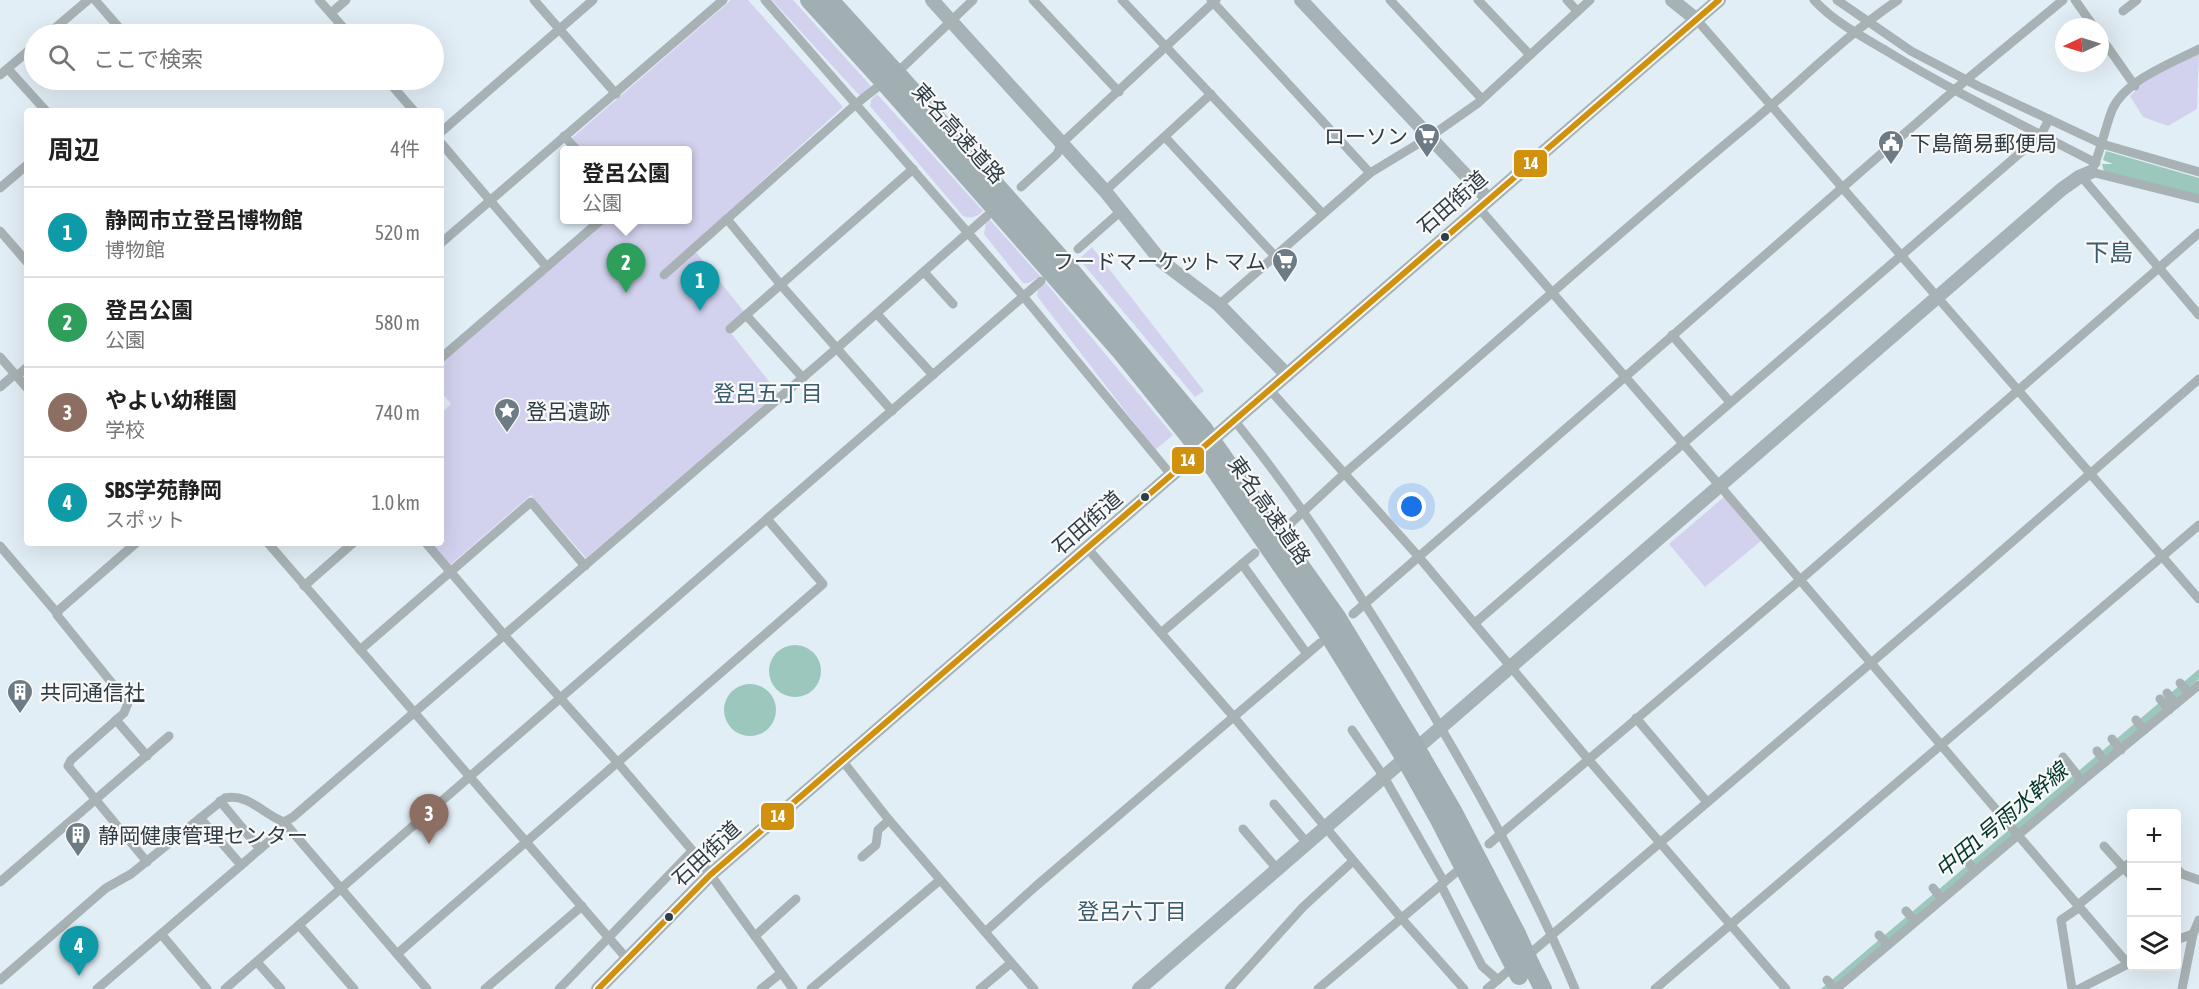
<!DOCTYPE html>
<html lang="ja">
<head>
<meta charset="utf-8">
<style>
  :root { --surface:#fff; --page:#f6f6f6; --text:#222; --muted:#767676; --line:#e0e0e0; --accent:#1a73e8 }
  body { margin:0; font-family:"Asap Condensed","Noto Sans JP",sans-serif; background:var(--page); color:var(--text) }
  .controls { position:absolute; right:18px; bottom:18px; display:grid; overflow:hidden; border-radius:6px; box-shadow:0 6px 24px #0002 }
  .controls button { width:54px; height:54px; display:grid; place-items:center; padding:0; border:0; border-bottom:2px solid var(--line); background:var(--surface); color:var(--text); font:30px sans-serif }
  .compass { position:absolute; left:2055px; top:18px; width:54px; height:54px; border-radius:50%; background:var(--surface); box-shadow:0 6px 24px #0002; rotate:266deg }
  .you { position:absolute; left:1412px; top:507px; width:21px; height:21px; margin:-15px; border:4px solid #fff; border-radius:50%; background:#1a73e8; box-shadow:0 0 0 9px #1a73e833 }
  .badge { display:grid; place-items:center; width:39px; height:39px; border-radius:50%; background:var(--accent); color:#fff; font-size:20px; font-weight:700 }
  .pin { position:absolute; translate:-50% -50px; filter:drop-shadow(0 2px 3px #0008) }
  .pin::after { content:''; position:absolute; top:32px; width:21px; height:18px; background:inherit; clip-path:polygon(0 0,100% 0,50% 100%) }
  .popup { position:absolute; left:560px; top:146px; width:132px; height:78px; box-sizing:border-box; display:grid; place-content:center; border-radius:6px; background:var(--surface); filter:drop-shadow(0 2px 4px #0005); font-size:20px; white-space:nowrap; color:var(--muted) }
  .popup b { font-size:22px; color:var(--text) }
  .popup::after { content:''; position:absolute; left:50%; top:100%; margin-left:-12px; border:12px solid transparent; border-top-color:var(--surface) }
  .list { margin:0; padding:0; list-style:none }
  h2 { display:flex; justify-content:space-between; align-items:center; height:78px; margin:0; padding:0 24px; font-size:26px }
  h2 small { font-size:20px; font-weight:400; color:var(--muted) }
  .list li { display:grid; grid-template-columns:39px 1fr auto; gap:18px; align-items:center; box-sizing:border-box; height:90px; padding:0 24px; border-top:2px solid var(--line) }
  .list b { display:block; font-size:22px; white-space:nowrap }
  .list p { margin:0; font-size:20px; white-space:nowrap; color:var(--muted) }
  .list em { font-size:20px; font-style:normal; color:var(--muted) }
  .icon { flex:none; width:33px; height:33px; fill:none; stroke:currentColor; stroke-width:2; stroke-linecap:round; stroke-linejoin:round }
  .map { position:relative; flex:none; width:2199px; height:989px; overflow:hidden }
  .search { position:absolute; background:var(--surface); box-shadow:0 6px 24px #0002; left:24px; top:24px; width:420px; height:66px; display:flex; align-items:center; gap:15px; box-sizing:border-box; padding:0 21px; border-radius:33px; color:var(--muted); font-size:22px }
  .panel { position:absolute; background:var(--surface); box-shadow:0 6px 24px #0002; left:24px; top:108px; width:420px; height:438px; border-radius:6px }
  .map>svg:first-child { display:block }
  .green { fill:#d3d2ee }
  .water { fill:#9cc7bd }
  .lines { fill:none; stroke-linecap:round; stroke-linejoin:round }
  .street { stroke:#a8b2b5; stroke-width:9 }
  .secondary { stroke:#a6b2b5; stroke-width:14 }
  .highway { stroke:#a1aeb2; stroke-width:18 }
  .highway-bridge { stroke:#a1aeb2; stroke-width:18 }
  .bus-1-casing { stroke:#f9f9f9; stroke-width:10 }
  .bus-1 { stroke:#cf910e; stroke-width:6 }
  .bus-dot { fill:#2e3d46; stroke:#f9f9f9; stroke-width:2 }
  .labels { text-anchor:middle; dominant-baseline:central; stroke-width:4.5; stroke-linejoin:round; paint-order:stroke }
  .street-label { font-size:21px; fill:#2e3d46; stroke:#f9f9f9 }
  .poi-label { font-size:21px; fill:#2e3d46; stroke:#f9f9f9; text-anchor:start }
  .neighbourhood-label { font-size:22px; fill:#3b5c6f; stroke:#f9f9f9 }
  .water-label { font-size:22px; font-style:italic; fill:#02372b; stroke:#f9f9f9 }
  .quarter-label { font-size:24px; fill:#3b5c6f; stroke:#f9f9f9 }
  .line-badge { stroke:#f9f9f9; stroke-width:2 }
  .badge-label { font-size:16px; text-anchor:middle; font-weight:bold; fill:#fff }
</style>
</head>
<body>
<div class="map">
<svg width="2199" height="989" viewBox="0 0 2199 989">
  <rect width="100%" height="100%" fill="#e2eef6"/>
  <g class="green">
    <polygon points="731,0 748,0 843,107 691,246 746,314 727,328 778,393 586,558 531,495 450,565 431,543 441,543 441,413 451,404 441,392 441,364 607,220 688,220 688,150 583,150 572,138"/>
    <polygon points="772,0 793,0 871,86 860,96"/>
    <polygon points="2199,52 2197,109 2168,126 2143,117 2130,96 2150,77"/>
    <path d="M877,94l106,117c-6,6 -12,8 -20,5l-93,-110 1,-6z"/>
    <polygon points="990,220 1040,276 1029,283 1023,283 984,234 986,223"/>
    <polygon points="1092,247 1204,391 1195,397 1079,259"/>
    <polygon points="1046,283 1173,435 1155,450 1037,296 1038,290"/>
    <polygon points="1724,497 1761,541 1705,587 1669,544"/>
  </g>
  <g class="water">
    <polygon points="2106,151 2199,178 2199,195 2104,172 2102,164 2113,164 2103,160"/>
    <circle cx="795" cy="671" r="26"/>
    <polygon points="2199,669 2199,679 1832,989 1821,989"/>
    <circle cx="750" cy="710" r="26"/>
  </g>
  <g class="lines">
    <g class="street">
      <polyline points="95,0 122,31"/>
      <polyline points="319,0 349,34"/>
      <polyline points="534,0 616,94"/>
      <polyline points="765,0 1023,296 1172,476"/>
      <polyline points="1033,0 1119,92"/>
      <polyline points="1122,0 1322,213"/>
      <polyline points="1211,0 1370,173"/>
      <polyline points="1390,0 1482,99"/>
      <polyline points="1478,0 1530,55"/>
      <polyline points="1567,0 1577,11"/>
      <path d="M1814,0c19,21 47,36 71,50 68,42 140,76 211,113"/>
      <polyline points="1837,0 1911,51 1978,86 2102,144 2199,172"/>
      <polyline points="2075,0 2094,27"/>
      <polyline points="2123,11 2137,0"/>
      <polyline points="331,13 346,0"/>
      <polyline points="1697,20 2199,599"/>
      <polyline points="48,34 88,0"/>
      <polyline points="2100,36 2135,86"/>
      <path d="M2199,49c-27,14 -74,31 -87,61 -8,21 -11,42 -21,62l108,27"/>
      <polyline points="8,69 46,111"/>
      <polyline points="0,75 34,46"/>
      <polyline points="387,80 414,111"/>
      <polyline points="441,132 593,0"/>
      <polyline points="564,136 577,150"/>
      <polyline points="1165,137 1275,256"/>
      <polyline points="441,143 546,266"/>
      <polyline points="2081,176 2199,315"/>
      <polyline points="1021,187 1057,154 1062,143 1216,0"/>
      <polyline points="0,188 27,165"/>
      <polyline points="1105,191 1211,94"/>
      <polyline points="1478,207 1720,486 2128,964"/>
      <polyline points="727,219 781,285 892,411"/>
      <polyline points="0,231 27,262"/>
      <polyline points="441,243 723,0"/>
      <polyline points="1078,249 1121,211"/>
      <polyline points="924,272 953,304"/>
      <polyline points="664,275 856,104 904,66 973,0"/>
      <polyline points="1219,305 1370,173 1431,136 1478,103 1590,0"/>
      <polyline points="877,314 933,375"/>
      <polyline points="746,315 803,378"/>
      <polyline points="730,329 913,169"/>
      <polyline points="1672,335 1730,402"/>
      <polyline points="0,357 27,388"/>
      <polyline points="441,358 601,220"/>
      <polyline points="17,376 27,367"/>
      <polyline points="0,387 15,374"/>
      <polyline points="1270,390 1418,556 1588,759 1786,989"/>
      <path d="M1234,420c69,85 128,177 185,271 58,96 113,195 156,298"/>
      <path d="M1291,523l54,-50c136,-117 269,-237 407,-351 48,-40 94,-87 146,-122"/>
      <polyline points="136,543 59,610 57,615 128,703 124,713 71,760 68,766 147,862"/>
      <polyline points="268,543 628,960"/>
      <polyline points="426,543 505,636 618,763 697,856 793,989"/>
      <polyline points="0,546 57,613"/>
      <polyline points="1088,549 1233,716 1402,919 1464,989"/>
      <polyline points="1242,564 1307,654"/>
      <polyline points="304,586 353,543"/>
      <polyline points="1353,614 1966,80 2063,0"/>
      <polyline points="1475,623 2041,135 2049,119"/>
      <polyline points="1161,633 1255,553"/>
      <polyline points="360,650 531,502 585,566"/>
      <polyline points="2180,683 2189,693"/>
      <polyline points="2167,693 2176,704"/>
      <polyline points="2160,699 2169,710"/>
      <polyline points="1636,718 1707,802"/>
      <polyline points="116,720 147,756"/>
      <polyline points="2136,720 2144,730"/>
      <polyline points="1352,730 1384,777 1444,882"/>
      <polyline points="2112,739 2121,750"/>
      <polyline points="2097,751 2105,762"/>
      <polyline points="2063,757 2082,781"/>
      <polyline points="841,759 889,820 1034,989"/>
      <polyline points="220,801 260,849"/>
      <polyline points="1274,804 1307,843"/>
      <polyline points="200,818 241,865"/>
      <polyline points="284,822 427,989"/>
      <polyline points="1243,829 1277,869"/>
      <polyline points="1489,844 1800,580 2199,233"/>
      <polyline points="2104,846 2132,877"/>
      <polyline points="862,857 876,845 878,830 889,820"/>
      <polyline points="1967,861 1975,870"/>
      <polyline points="2176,868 2182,874 2199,880"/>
      <polyline points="0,882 169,736"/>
      <polyline points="1441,885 1482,966 1498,980"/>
      <polyline points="1933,888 1942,899"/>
      <polyline points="2078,905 2132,861"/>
      <polyline points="1906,911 1915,921"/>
      <polyline points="299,925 354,989"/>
      <polyline points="985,932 1036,886 1320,643"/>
      <polyline points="162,935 207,989"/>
      <polyline points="1879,935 1888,945"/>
      <polyline points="755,936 796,899"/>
      <polyline points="2176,940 2193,934"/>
      <polyline points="397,954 823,584 768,520"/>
      <polyline points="1526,957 1967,581 2199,379"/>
      <polyline points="257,962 281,989"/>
      <path d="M0,980l106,-92 25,-14 94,-76c23,-5 38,16 59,24l9,-5 543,-468 151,-133"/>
      <polyline points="1827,980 1835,989"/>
      <polyline points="97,989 281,831 284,822"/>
      <polyline points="225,989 1041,281"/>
      <polyline points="485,989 582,906"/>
      <polyline points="559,989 692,851"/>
      <polyline points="761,989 781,973"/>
      <polyline points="811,989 940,880"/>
      <polyline points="980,989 1011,963"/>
      <polyline points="1229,989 1303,907 1353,861"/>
      <polyline points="1318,989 1455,873"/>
      <polyline points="1487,989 1515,965"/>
      <polyline points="1655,989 2199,525"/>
      <polyline points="1836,989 2082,781 2199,685"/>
      <polyline points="2072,989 2061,920 2080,907"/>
      <polyline points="2079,989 2132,962"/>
      <polyline points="2182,989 2193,934 2199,920"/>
    </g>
    <g class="secondary">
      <polyline points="932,0 1105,191 1161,261 1219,305 1287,375"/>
      <polyline points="1301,0 1488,199"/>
      <polyline points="1672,0 1697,20"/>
      <polyline points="598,989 710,875 1719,0"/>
      <polyline points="1139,989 2062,189 2079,177 2091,172"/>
    </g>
    <g class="highway">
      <polyline points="901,78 1059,256 1203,428"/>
      <polyline points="889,88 1121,352 1191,439"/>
      <polyline points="1222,455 1337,617 1411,739"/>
      <polyline points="1212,466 1324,628 1399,749"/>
      <polyline points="1421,756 1453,811 1517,934"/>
      <polyline points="1409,766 1438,818 1503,945"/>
      <polyline points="1531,965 1543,989"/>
    </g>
    <g class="highway-bridge">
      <polyline points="809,0 889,88"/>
      <polyline points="830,0 901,78"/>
      <polyline points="1203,428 1222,455"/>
      <polyline points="1191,439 1212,466"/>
      <polyline points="1411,739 1421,756"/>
      <polyline points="1399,749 1409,766"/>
      <polyline points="1517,934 1531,965"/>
      <polyline points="1503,945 1519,976"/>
    </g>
    <defs>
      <polyline id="bus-1" points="598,989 710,875 1719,0"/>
    </defs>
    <use href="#bus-1" class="bus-1-casing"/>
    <use href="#bus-1" class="bus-1"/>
  </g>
  <defs>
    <symbol id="supermarket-pin" viewBox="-11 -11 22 30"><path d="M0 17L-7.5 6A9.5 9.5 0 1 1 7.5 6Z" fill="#6d7b84" stroke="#f9f9f9"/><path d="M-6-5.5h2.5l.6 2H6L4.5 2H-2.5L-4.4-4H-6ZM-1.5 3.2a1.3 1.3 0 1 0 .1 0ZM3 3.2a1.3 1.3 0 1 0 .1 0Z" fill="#fff"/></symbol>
    <symbol id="civic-pin" viewBox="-11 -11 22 30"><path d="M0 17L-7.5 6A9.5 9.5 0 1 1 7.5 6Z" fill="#6d7b84" stroke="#f9f9f9"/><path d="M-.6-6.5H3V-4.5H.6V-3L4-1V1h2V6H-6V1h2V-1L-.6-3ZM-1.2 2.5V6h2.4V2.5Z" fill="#fff"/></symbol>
    <symbol id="sight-pin" viewBox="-11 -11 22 30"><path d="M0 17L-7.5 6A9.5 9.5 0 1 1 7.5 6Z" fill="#6d7b84" stroke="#f9f9f9"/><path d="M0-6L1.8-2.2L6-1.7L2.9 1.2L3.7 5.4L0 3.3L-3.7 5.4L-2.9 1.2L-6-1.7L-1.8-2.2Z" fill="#fff"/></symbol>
    <symbol id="building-pin" viewBox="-11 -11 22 30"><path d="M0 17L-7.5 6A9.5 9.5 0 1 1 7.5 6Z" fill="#6d7b84" stroke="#f9f9f9"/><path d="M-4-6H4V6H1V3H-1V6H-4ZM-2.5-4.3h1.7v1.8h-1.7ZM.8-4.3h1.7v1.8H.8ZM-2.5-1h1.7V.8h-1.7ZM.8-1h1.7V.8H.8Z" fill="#fff"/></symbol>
  </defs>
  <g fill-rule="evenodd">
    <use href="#supermarket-pin" x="1412" y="121" width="30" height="40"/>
    <use href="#civic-pin" x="1876" y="128" width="30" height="40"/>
    <use href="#supermarket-pin" x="1270" y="246" width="30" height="40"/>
    <use href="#sight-pin" x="492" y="396" width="30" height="40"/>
    <use href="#building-pin" x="5" y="677" width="30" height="40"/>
    <use href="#building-pin" x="63" y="820" width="30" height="40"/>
  </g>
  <g class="bus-dot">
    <circle cx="1445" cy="237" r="5"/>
    <circle cx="1145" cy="497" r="5"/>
    <circle cx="669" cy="917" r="5"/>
  </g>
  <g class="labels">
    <g class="street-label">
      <text transform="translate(959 133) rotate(48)">東名高速道路</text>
      <text transform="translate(1452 202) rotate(-41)">石田街道</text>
      <text transform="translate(1270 510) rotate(55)">東名高速道路</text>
      <text transform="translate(1087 522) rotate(-41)">石田街道</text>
      <text transform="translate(706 853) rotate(-43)">石田街道</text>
    </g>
    <g class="poi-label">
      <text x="1408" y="136" text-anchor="end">ローソン</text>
      <text x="1910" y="143">下島簡易郵便局</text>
      <text x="1266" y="261" text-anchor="end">フードマーケット マム</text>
      <text x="526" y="411">登呂遺跡</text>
      <text x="40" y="692">共同通信社</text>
      <text x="98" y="835">静岡健康管理センター</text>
    </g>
    <g class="neighbourhood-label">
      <text x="768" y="393">登呂五丁目</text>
      <text x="1132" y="911">登呂六丁目</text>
    </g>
    <g class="water-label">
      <text transform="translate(2001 820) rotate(-40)">中田1号雨水幹線</text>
    </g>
    <g class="quarter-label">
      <text x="2109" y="252">下島</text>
    </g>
  </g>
  <g class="line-badge">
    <rect x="1513" y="149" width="35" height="29" rx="6" fill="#cf910e"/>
    <rect x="1171" y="446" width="34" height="29" rx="6" fill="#cf910e"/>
    <rect x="760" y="802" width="35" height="29" rx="6" fill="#cf910e"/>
  </g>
  <g class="badge-label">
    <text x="1531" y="169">14</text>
    <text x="1188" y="466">14</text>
    <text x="778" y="822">14</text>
  </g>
</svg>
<div class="controls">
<button>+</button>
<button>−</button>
<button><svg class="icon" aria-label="layers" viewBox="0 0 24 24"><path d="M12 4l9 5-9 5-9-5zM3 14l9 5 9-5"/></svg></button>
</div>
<svg class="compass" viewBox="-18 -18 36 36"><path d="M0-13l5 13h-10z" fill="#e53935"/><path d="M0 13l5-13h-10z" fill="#767676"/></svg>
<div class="you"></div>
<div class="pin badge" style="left:700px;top:311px;background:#0f9aa8">1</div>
<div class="pin badge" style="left:626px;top:293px;background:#2e9e5b">2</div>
<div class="popup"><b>登呂公園</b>公園</div>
<div class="pin badge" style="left:429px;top:844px;background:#8d6e63">3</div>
<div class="pin badge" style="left:79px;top:976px;background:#0f9aa8">4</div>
<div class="search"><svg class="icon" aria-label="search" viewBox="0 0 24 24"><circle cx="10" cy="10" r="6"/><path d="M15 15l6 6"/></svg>ここで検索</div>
<section class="panel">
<h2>周辺<small>4件</small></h2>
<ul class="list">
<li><span class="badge" style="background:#0f9aa8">1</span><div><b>静岡市立登呂博物館</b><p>博物館</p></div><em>520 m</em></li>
<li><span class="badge" style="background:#2e9e5b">2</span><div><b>登呂公園</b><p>公園</p></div><em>580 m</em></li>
<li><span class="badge" style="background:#8d6e63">3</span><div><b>やよい幼稚園</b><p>学校</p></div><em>740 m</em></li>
<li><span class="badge" style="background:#0f9aa8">4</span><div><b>SBS学苑静岡</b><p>スポット</p></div><em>1.0 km</em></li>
</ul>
</section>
</div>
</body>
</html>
